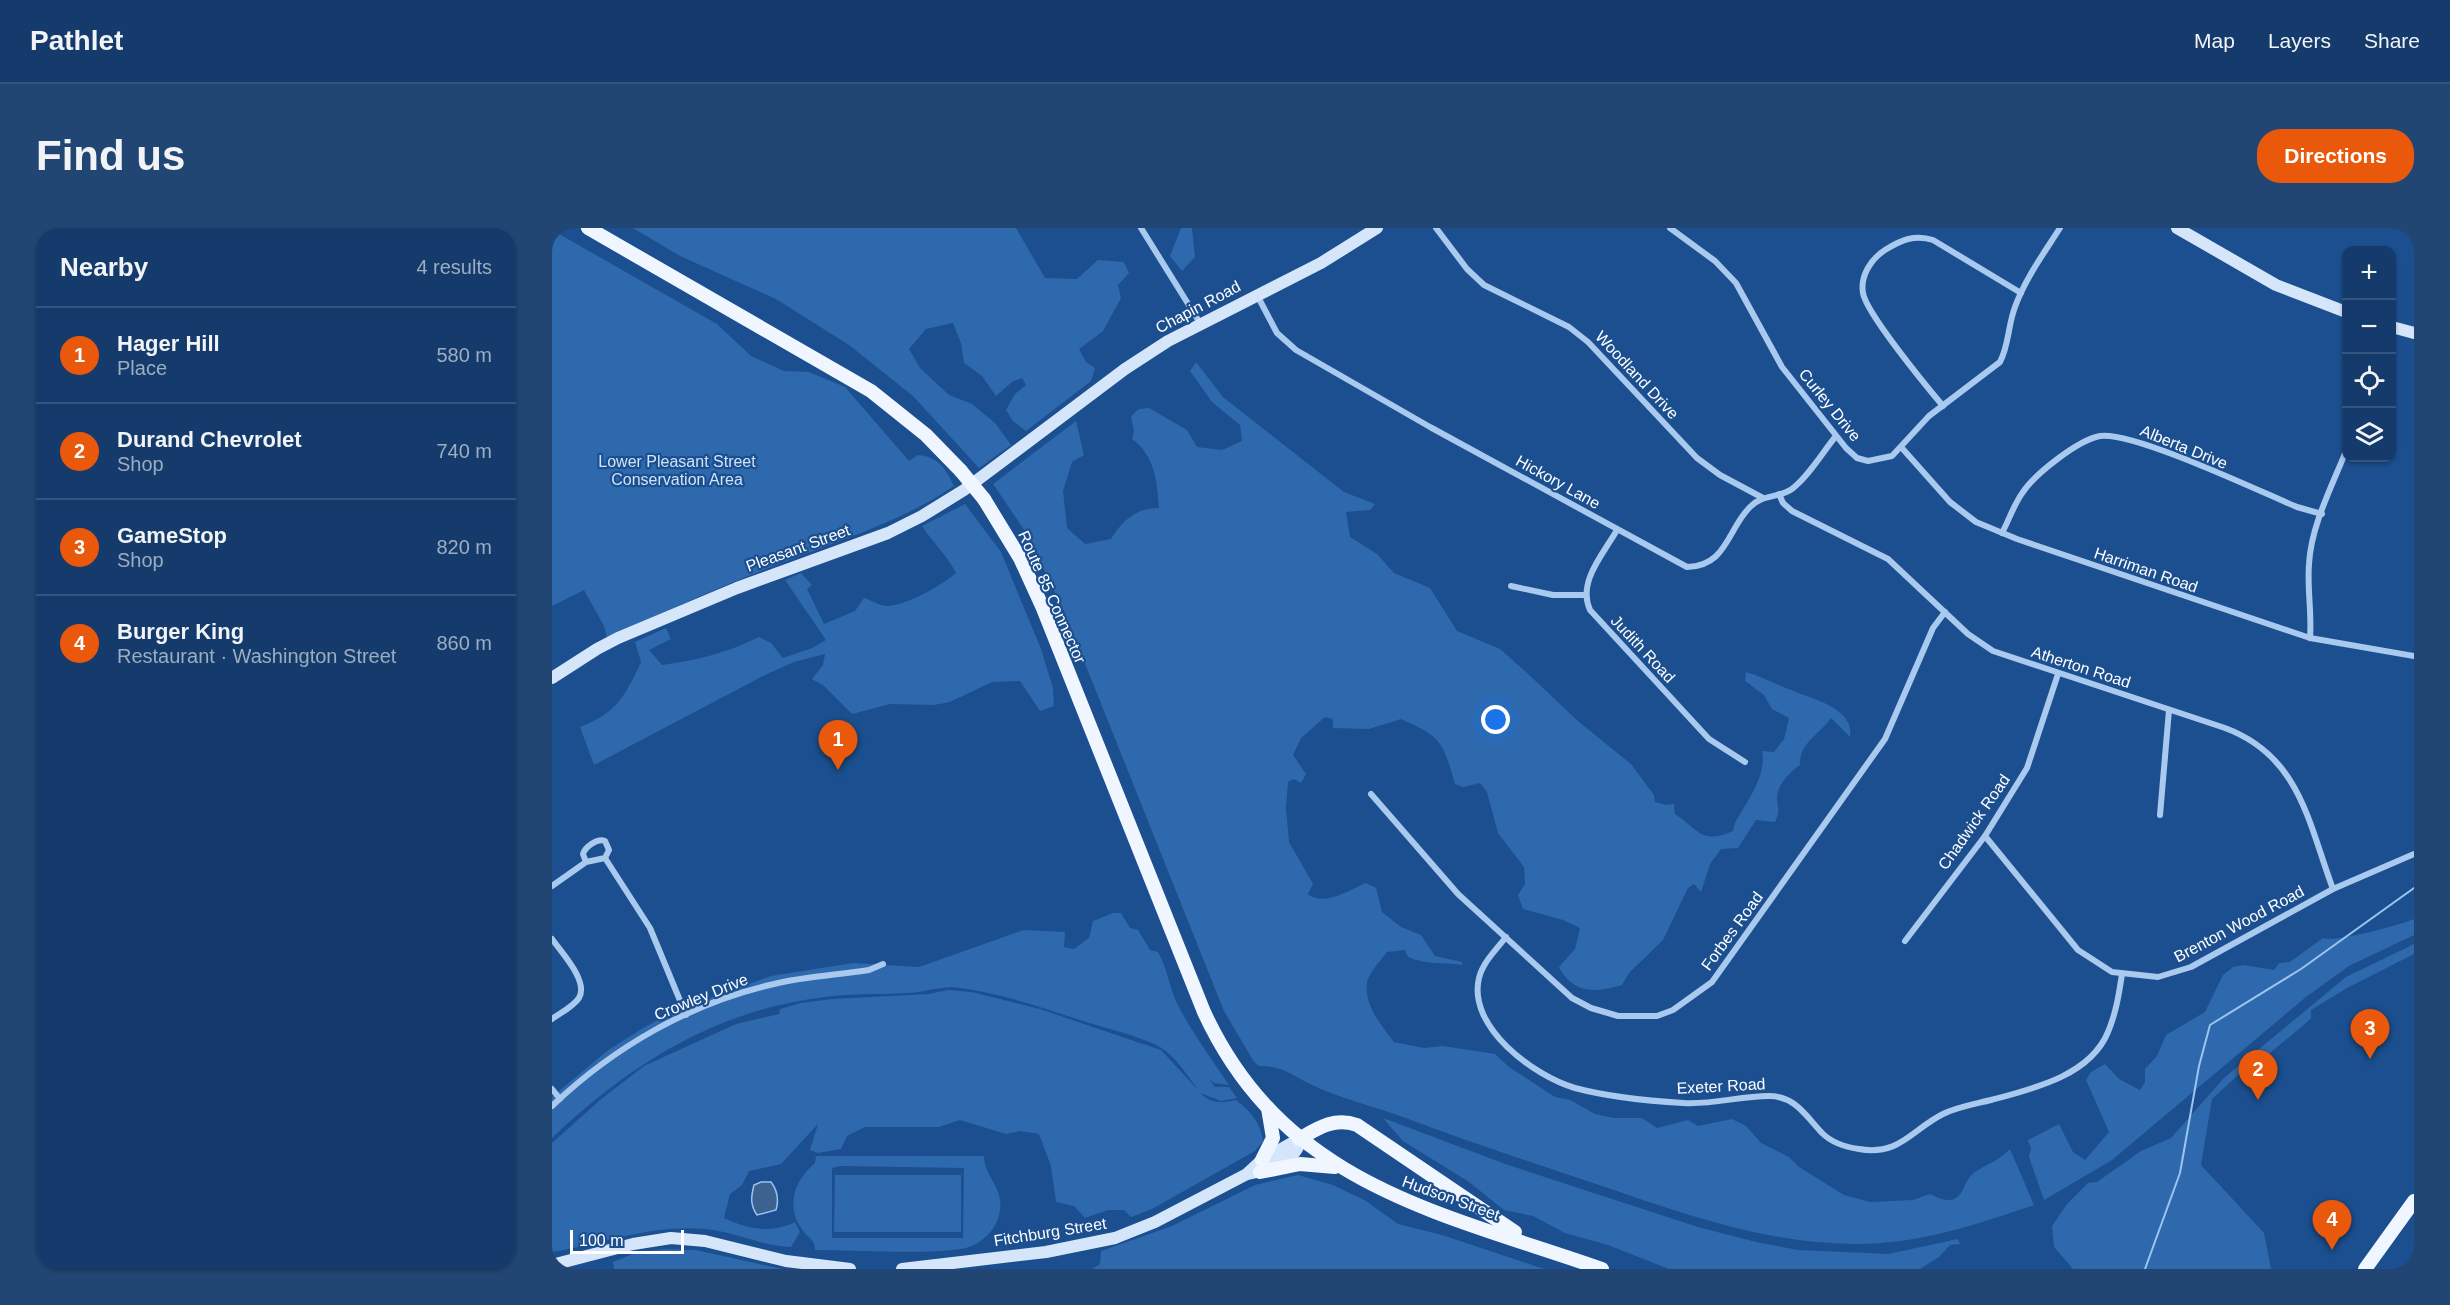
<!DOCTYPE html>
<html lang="en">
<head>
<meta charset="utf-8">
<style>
  :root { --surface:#143b6b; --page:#214673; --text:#f1f3f6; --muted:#9dadc1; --line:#33557e; --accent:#ea580c }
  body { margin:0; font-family:Helvetica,sans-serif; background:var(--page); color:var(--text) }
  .controls { position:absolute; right:18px; top:18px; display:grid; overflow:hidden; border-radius:12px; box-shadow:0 2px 4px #0004 }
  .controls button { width:54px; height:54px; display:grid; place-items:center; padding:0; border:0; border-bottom:2px solid var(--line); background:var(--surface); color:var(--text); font:30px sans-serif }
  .scale { position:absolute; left:18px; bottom:15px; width:114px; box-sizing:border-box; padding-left:6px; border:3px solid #fff; border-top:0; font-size:16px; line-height:21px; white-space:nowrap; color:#fff; -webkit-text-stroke:4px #1b4f8f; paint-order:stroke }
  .you { position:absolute; left:944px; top:492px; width:21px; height:21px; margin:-15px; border:4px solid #fff; border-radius:50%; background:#1a73e8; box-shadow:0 0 0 9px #1a73e833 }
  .badge { display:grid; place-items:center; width:39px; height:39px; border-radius:50%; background:var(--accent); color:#fff; font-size:20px; font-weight:700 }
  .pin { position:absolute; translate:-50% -50px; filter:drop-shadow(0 2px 3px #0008) }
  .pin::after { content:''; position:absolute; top:32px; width:21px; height:18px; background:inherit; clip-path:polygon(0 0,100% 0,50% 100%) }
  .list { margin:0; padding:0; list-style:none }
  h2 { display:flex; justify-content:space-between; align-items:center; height:78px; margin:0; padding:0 24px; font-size:26px }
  h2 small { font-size:20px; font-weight:400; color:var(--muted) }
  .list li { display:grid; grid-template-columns:39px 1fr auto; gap:18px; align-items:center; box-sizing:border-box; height:96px; padding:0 24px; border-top:2px solid var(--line) }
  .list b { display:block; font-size:22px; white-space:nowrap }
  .list p { margin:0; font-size:20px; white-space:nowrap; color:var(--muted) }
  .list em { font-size:20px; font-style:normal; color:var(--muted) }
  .icon { flex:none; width:33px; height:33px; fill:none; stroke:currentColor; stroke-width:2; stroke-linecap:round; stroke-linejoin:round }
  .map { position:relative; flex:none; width:1862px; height:1041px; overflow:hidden; border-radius:24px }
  header { display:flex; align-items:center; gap:36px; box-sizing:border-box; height:84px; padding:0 30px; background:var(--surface); border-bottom:2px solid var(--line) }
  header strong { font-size:28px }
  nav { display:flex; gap:33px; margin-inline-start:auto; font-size:21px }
  .intro { display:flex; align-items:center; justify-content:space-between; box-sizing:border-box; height:144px; padding:0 36px }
  h1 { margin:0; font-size:42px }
  .button { padding:15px 27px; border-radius:24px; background:var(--accent); color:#fff; font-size:21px; font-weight:700 }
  main { display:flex; gap:36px; padding:0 36px }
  aside { flex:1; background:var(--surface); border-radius:24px; box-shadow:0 2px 4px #0004 }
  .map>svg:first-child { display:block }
  .green { fill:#2e69ad; fill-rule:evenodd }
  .water { fill:#3c6290; stroke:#9cc4f0; stroke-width:1.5 }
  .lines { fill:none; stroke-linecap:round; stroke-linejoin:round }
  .stream { stroke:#9cc4f0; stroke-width:2 }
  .street { stroke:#a9c9ee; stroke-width:6 }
  .secondary { stroke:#d6e6fa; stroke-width:12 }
  .primary { stroke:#f0f6ff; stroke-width:14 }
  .primary-bridge { stroke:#f0f6ff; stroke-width:14 }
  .labels { text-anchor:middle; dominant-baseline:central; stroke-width:4.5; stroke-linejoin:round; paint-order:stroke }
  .street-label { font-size:16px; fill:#fff; stroke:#1b4f8f }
  .park-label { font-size:16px; fill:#cfe3fa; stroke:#1b4f8f }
</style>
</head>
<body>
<header>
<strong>Pathlet</strong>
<nav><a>Map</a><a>Layers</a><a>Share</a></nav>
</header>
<div class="intro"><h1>Find us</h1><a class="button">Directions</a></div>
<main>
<aside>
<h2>Nearby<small>4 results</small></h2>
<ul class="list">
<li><span class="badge">1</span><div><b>Hager Hill</b><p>Place</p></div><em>580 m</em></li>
<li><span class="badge">2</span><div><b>Durand Chevrolet</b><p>Shop</p></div><em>740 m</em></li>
<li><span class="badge">3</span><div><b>GameStop</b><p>Shop</p></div><em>820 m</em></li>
<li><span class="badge">4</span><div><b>Burger King</b><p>Restaurant · Washington Street</p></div><em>860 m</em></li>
</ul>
</aside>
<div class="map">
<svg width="1862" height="1041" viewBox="0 0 1862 1041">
  <rect width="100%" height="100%" fill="#1b4f8f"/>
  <g class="green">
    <polygon points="81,0 464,0 493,50 525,51 546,32 572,34 577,45 566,57 569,70 551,103 527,121 534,134 543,140 539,153 474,203 461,193 454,182 463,166 474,157 470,150 460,154 444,168 430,148 412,135 409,115 401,95 374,101 357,121 368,140 397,167 420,176 443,195 459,217 427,240 361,168 297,117 224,71 128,28"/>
    <polygon points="629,0 640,0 643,29 630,43 618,28"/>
    <path d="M0,2l165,94 34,32 33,15 25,1 36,15 64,74 9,-6c21,2 27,13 36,31 -53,36 -116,55 -175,78 -58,22 -115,48 -172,74l-3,-12 -20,-36 -32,16z"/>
    <path d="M644,134l27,35 121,95 31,12 -5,6 -24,2 4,25 27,17 17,19 36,15 27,43 43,18 26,23 53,50 52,42 23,31 1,7 11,3 8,-1 1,10c24,16 27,31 58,17l2,-8c12,-22 32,-47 27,-72l12,1 10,-13 5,-21 -17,-9 -8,-14 -19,-14 1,-9c17,5 29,12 45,18 19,9 64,17 59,47l-19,-19c-12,17 -32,25 -31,47 -10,7 -24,21 -23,34 1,10 3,13 -2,23l-19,-2 -18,28 -17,1 -11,15 -9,28 -7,-8 -6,4 -25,52 -34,33 -7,12c-26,8 -49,9 -63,-18l16,-18 5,-21 -17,-8 -40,-11 -5,-14 7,-11 -1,-17 -26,-34 -11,-41 -7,-9 -17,4 -8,-3c-12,-42 -13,-47 -54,-65l-32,10 -36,-1v-9l-8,-2 -24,21 -8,17 13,19 -5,9 -7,-4 -6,3 -2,26 3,34 24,42 -5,10c16,13 41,-4 58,-11l10,5 6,24 19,15 20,8 14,21 27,6v3c-19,-3 -36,0 -54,-8l-3,-7 -18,2c-6,8 -19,22 -20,31 -3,23 15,43 27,59l30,6 19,-2 52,8 14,13 46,30 15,3 25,14 19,4h28l15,10 31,-8 10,6 34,-7 14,7 15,17 28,14 10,10 45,28 26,7 43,-2 17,-6c37,19 29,-12 45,-22 12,-8 25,-12 35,-23l24,56c-50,17 -100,34 -153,38 -98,7 -191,-27 -282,-58 -60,-20 -120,-40 -180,-62 -34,-14 -73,-22 -107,-38 -19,-9 -30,-20 -53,-19l-5,-4 -30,-51 -160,-400 -39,-80 -32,-47 83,-63 8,34 -12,7 -9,29 4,37 18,16 26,-5c12,-19 25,-31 48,-31 -2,-27 -4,-52 -27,-69l2,-8 -3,-15 8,-7 10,-1 38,22 10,17 25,3 20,-9 -2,-16 -28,-23 -22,-31z"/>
    <path d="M413,276l36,48 40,97 12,39 1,18 -14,5 -20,-30 -28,1 -42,20 -16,3 -44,-1 -38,10 -28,-28 -12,-7 11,-14 2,-11 -31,8 -29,13 -171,90 -14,-38c37,-14 45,-31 61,-65l-6,-20 31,-14 5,11 -22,11 13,15c35,-5 65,-12 97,-28l12,6 12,15 29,-10 14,-8 -41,-60 16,-7 11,12 -5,4 17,35 31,-13 9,-13c7,2 16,8 23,8 19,0 55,-21 69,-33 -9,-18 -23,-30 -34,-47z"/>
    <path d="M561,685h8l9,15 8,2 12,20 8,2c11,19 11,38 22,57 14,26 32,51 49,76l-15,-2 -5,-4 6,8h14l8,11 -16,3 -21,-8c11,11 22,10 36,7 15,12 24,22 27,41l-8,10 -103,58 -21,8 -7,-7h-16l-23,8 -11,-12 -18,-4 -5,-36 -12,-32 -19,-3 -14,3 -46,-14 -21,7h-74l-18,9 -6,13 -23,4 -8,-3 8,-26 -37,40 -32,7 -7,14 -12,9 -6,24c23,11 48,16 71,4l5,10 -9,15c-29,-1 -56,-15 -85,-18 -54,-5 -102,14 -154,23v-109l48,-43 44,-34 92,-42 43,-10 1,-5 21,-6 31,-4 97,-5 19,-4 24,2 68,17 103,35 18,6 38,41c-12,-16 -23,-34 -39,-44 -19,-11 -64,-21 -86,-29 -37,-12 -75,-25 -114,-30 -18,-3 -36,5 -54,5 -27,2 -54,0 -81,4 -109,13 -195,67 -273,141v-41l55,-46 36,-23 34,-18 94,-34 82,-13 66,4 105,-37 41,2 -1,15 10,2 15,-11 4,-17z"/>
    <path d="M1862,691v16l-65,31 -43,31 -194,163 -68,40 -15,-43 2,-8 -3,-9 31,-16 14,28 12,8 24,-28 -23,-52 5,-8 14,-8 14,15 21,11 5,-8v-13l12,-13 9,-21 39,-23 18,-37 10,-8 11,-2 30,5 5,-7 11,-1 33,-24c10,5 78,-13 91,-19z"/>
    <polygon points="1862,716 1862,726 1795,760 1759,782 1759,790 1753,796 1707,834 1699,835 1660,871 1649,937 1712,1005 1719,1041 1521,1041 1502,1019 1500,998 1515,976 1536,955 1545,954 1589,923 1619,910 1671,851 1794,749"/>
    <polygon points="831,890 956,937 1146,999 1204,1014 1246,1022 1336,1026 1406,1011 1408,1016 1398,1017 1387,1029 1368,1041 1117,1041 1056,1017 1013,1005 981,988 952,982 917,954 851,913"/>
    <path d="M264,928h168c0,20 20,32 16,55 -3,16 -13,28 -28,35 -23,10 -125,4 -157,4 0,-10 -6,-12 -12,-19 -18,-25 -9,-50 12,-68zM289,938l123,2 -1,70h-131v-70z"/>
    <polygon points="283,947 409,947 409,1004 282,1004"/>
    <polygon points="746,947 781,957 814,973 846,996 890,1007 992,1041 540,1041 548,1036 549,1023 620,998 703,957"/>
    <polygon points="112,1021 144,1022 230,1041 62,1041 61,1034 83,1025"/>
  </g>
  <path class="water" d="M209,954h10c6,8 8,18 5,28l-19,5c-7,-10 -6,-18 -3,-30z"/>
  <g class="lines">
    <polyline class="stream" points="1593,1041 1628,945 1647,838 1658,797 1749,741 1862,660"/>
    <g class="street">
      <polyline points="589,0 648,95"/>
      <polyline points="884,0 915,41 932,57 1017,99 1036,114 1145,230 1168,247 1211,270"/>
      <path d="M1118,0l45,33 21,22 46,84 64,81 11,10 11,3 24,-5 37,-40 71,-54c9,-17 8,-37 15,-55 10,-28 29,-54 45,-79"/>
      <path d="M705,67l20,38 19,17 134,77 257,140c40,-1 40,-37 63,-60 12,-13 29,-9 42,-18 17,-13 30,-36 44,-53"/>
      <polyline points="1840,109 1843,100"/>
      <path d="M1391,178c-16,-19 -77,-93 -80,-113 -3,-17 8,-34 22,-43 16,-10 30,-16 48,-10l88,53"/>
      <polyline points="1349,219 1398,274 1424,294 1465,311 1758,410 1862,428"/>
      <path d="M1227,266l4,9 9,8 96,48 80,75 25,17 232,77c75,28 83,94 108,161"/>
      <path d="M1065,302c-13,23 -40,52 -27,80l119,129 36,23"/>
      <path d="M1450,305c7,-13 12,-29 21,-41 12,-18 55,-52 77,-56 33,-5 159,55 197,71l25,7"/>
      <polyline points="959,358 1001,367 1034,367"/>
      <path d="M1758,410c2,-25 -3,-49 -1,-74 2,-38 23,-78 37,-113"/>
      <polyline points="819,566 906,666 1020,770 1039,780 1066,788 1105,788 1121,782 1160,754 1333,511 1381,400 1393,384"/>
      <polyline points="1608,587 1617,482"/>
      <polyline points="1433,608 1526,722 1560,744 1606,749 1639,739 1781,661 1862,626"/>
      <polyline points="53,630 98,700 134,787"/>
      <path d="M0,658l34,-24 19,-4 4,-8 -4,-9c-8,-3 -20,6 -22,13l3,8"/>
      <path d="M954,709c-10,13 -23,25 -27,41 -12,49 55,98 96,110 34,9 73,13 108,15 29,2 57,-7 86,-7 26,0 37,20 53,37 10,10 23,14 37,16 41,7 52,-19 84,-35 14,-7 32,-10 48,-14 41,-11 99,-24 117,-68 8,-19 11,-38 14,-58"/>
      <path d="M0,711c9,13 37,42 27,59 -6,9 -19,15 -27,21"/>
      <polyline points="1353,713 1433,608 1475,540 1506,446"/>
      <polyline points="0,861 8,871"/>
      <path d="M0,878c62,-59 138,-103 222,-122 32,-8 64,-9 95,-14l14,-6"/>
    </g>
    <g class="secondary">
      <polyline points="1625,0 1724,57 1794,84"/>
      <polyline points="1840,99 1862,105"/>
      <polyline points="0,450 45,421 66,410 185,360 336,305 370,288 412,262 573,141 616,113 769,35 825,0"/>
      <polyline points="0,1037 81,1016 119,1010 153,1013 234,1033 298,1041"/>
      <path d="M350,1041l144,-17 69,-14 40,-16 92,-48 15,-14 37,-21c2,21 -35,32 -52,35"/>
    </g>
    <g class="primary">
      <polyline points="36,0 319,163 374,207 409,243"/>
      <path d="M432,271l36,59 22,48 162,406c80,173 235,200 398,257"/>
      <path d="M747,911c19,-11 35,-22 58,-14l158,107"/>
      <polyline points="710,932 721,910 716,880"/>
      <polyline points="708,944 748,936 783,939"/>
      <polyline points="1813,1041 1862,973"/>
    </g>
    <polyline class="primary-bridge" points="409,243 432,271"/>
  </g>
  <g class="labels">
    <g class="street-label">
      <text transform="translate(646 79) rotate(-28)">Chapin Road</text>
      <text transform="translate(1085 147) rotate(47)">Woodland Drive</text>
      <text transform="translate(1278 177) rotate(51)">Curley Drive</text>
      <text transform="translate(1632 219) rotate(22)">Alberta Drive</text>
      <text transform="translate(1006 254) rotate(29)">Hickory Lane</text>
      <text transform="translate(246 320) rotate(-20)">Pleasant Street</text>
      <text transform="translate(1594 342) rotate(19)">Harriman Road</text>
      <text transform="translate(500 369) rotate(66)">Route 85 Connector</text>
      <text transform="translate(1091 421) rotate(47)">Judith Road</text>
      <text transform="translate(1529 439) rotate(18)">Atherton Road</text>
      <text transform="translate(1422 594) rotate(-55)">Chadwick Road</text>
      <text transform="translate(1687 696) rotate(-28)">Brenton Wood Road</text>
      <text transform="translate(1180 703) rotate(-54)">Forbes Road</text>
      <text transform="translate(149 769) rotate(-22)">Crowley Drive</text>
      <text transform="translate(1169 858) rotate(-3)">Exeter Road</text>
      <text transform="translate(899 970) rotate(20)">Hudson Street</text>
      <text transform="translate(498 1004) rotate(-9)">Fitchburg Street</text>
    </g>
    <g class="park-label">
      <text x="125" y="233">Lower Pleasant Street<tspan x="125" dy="18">Conservation Area</tspan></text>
    </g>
  </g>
</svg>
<div class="controls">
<button>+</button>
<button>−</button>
<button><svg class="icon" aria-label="locate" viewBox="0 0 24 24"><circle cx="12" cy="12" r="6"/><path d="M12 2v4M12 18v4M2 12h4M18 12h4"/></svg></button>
<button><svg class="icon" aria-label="layers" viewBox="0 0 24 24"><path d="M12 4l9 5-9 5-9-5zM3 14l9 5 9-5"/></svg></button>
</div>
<div class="scale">100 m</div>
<div class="you"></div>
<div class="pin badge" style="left:286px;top:542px">1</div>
<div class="pin badge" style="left:1706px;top:872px">2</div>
<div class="pin badge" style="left:1818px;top:831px">3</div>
<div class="pin badge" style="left:1780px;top:1022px">4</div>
</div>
</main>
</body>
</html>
